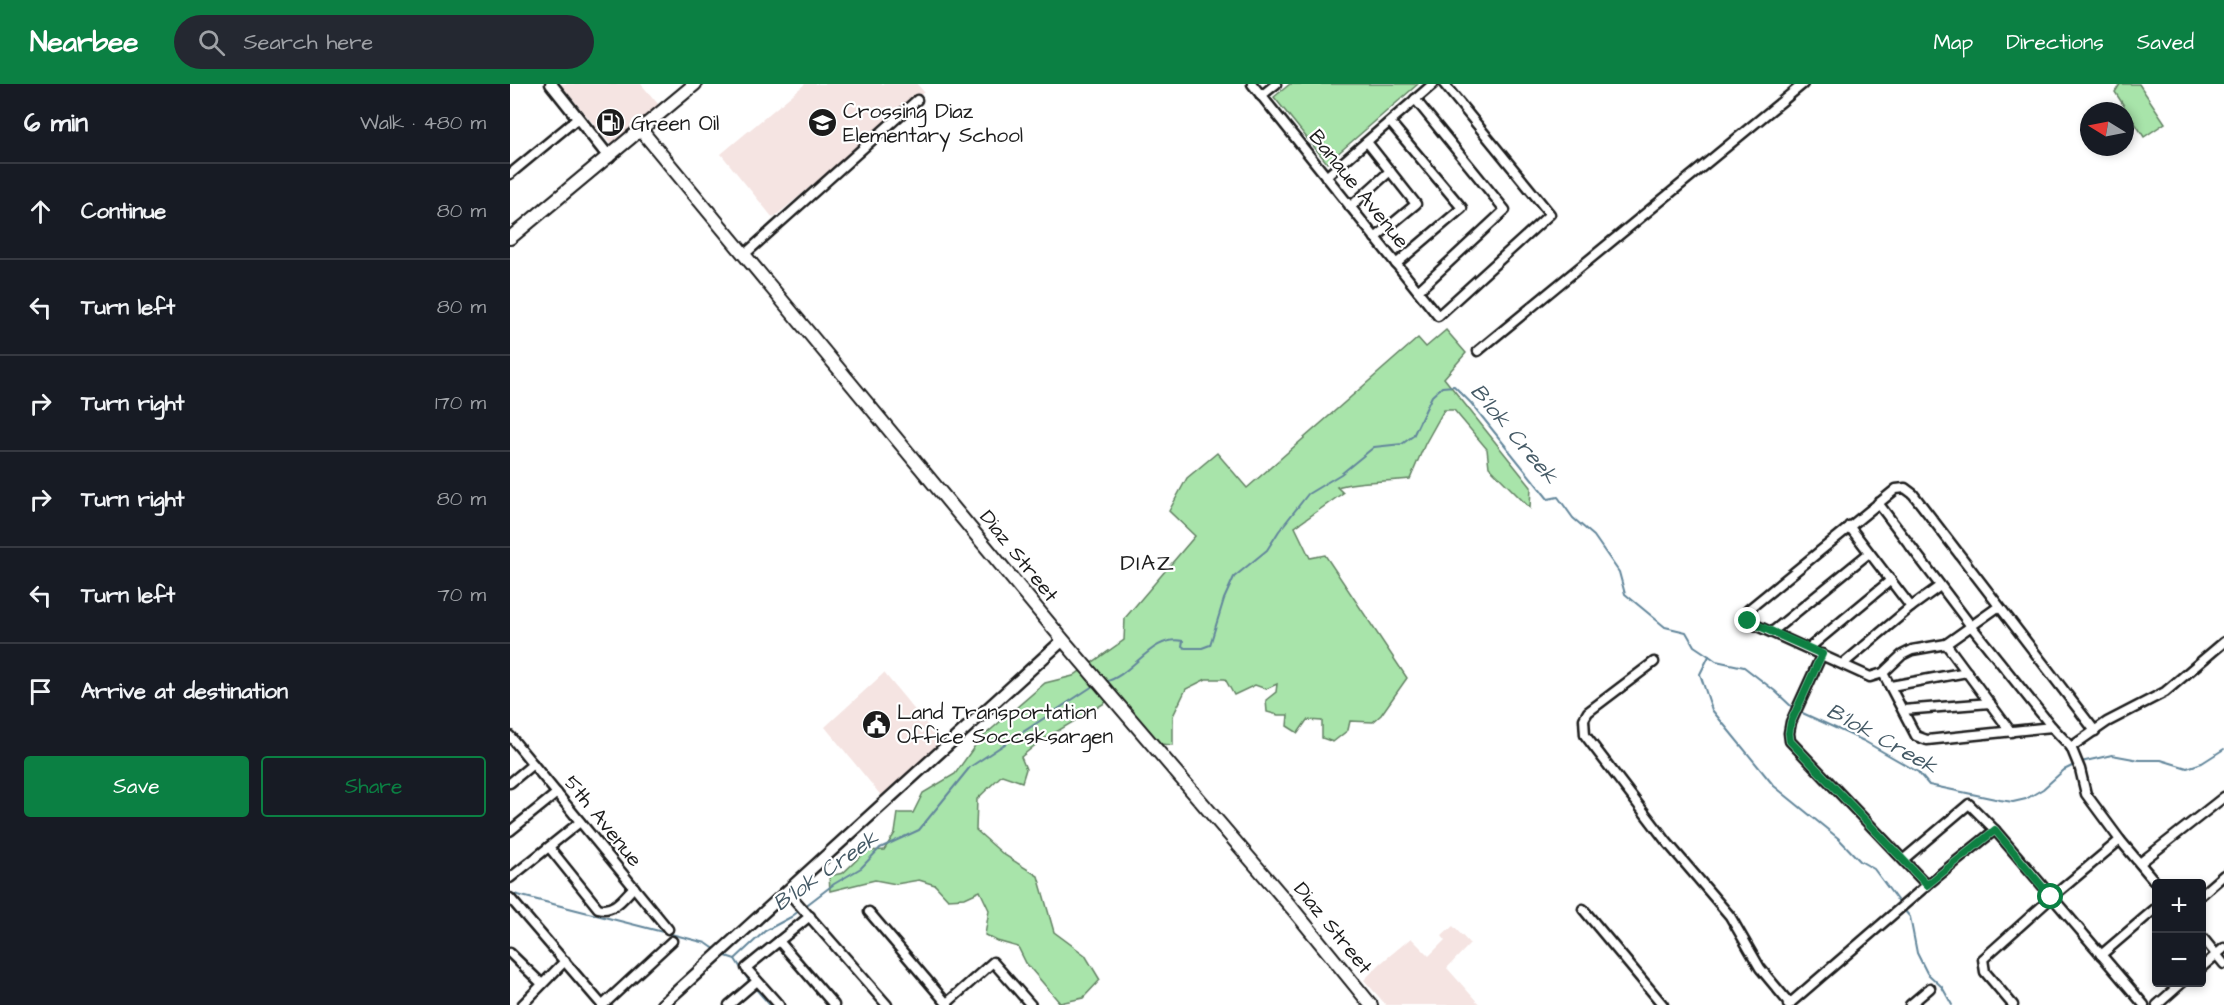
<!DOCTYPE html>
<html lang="en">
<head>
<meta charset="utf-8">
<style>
  :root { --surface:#171b24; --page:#242831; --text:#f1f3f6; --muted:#9ea1a6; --line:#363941; --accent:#0b8043 }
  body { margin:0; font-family:"Architects Daughter",sans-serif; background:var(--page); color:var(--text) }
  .controls { position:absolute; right:18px; bottom:18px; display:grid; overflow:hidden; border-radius:6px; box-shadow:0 3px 9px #0003 }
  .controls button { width:54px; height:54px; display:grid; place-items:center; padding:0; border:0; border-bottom:2px solid var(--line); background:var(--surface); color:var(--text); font:30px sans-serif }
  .compass { position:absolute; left:1570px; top:18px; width:54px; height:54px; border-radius:50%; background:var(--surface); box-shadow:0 3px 9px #0003; rotate:280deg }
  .stop { position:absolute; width:18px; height:18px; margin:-14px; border:4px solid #0b8043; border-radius:50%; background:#fff }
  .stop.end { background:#0b8043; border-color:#fff; box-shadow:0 2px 6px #0008 }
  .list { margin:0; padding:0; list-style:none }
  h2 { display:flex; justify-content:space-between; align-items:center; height:78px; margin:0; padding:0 24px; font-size:26px }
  h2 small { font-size:20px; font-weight:400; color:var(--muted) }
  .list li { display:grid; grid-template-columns:39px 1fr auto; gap:18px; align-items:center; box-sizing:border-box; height:96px; padding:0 24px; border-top:2px solid var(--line) }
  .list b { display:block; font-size:22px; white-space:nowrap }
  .list em { font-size:20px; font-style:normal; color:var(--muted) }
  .actions { display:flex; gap:12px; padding:18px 24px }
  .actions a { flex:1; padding:14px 0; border:2px solid var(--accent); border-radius:6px; text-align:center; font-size:21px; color:var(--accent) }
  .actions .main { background:var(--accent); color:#fff }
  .icon { flex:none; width:33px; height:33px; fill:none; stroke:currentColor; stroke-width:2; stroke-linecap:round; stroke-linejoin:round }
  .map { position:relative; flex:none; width:1714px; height:921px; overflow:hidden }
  header { display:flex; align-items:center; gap:36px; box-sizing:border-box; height:84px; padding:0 30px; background:var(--accent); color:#fff }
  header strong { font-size:28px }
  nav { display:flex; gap:33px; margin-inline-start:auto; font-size:21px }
  .search { width:420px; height:54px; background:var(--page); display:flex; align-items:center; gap:15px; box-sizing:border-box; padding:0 21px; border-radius:33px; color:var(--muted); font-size:22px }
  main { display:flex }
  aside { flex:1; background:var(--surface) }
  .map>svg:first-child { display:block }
  .built { fill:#f5e4e2 }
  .green { fill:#a8e4aa; stroke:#628063; stroke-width:1.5 }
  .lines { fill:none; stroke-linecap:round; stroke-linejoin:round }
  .stream { stroke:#62869b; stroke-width:2 }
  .minor-casing { stroke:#1c1c1c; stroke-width:13 }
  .tertiary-casing { stroke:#1c1c1c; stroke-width:15 }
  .secondary-casing { stroke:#1c1c1c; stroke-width:16 }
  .minor { stroke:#fff; stroke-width:8 }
  .tertiary { stroke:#fff; stroke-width:10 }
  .secondary { stroke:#fff; stroke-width:12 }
  .route { stroke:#0b8043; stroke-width:8 }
  .labels { text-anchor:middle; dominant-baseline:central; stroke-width:4.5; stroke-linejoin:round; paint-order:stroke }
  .poi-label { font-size:21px; fill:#1c1c1c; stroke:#fff; text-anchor:start }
  .street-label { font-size:21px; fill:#1c1c1c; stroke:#fff }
  .water-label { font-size:22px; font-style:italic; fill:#455a66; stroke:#fff }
  .neighbourhood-label { font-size:22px; letter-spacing:1.5px; fill:#1c1c1c; stroke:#fff }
</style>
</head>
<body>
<header>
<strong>Nearbee</strong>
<div class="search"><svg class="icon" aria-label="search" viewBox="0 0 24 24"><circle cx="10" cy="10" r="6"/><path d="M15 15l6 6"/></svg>Search here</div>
<nav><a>Map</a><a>Directions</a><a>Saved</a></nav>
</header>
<main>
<aside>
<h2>6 min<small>Walk · 480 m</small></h2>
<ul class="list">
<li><svg class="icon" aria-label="ahead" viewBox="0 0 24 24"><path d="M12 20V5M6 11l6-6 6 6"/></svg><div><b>Continue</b></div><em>80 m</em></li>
<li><svg class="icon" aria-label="left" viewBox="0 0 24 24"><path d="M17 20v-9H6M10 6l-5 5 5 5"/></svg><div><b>Turn left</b></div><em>80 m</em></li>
<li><svg class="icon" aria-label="right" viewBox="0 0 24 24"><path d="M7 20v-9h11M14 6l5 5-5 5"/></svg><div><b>Turn right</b></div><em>170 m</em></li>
<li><svg class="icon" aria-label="right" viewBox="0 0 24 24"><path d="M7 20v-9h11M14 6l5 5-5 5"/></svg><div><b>Turn right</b></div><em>80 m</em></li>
<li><svg class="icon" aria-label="left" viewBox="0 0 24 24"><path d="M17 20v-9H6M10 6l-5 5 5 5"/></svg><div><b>Turn left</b></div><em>70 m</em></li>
<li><svg class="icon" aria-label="arrive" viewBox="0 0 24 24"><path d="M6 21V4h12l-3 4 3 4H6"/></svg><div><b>Arrive at destination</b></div></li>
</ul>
<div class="actions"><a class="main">Save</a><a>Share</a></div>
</aside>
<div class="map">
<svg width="1714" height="921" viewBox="0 0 1714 921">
  <rect width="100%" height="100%" fill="#fff"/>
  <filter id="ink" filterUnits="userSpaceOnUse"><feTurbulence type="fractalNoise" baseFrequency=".0167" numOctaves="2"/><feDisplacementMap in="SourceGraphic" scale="12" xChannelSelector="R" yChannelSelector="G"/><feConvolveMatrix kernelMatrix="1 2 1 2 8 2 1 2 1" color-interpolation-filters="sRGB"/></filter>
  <g filter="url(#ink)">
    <g class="built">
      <polygon points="50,0 131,0 149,21 102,62"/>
      <polygon points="295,0 407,0 414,8 263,134 211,70"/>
      <polygon points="374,589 432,659 373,714 315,643"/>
      <polygon points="943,842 960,860 937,884 970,921 876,921 854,896 871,879 901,854 919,872 935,856 932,852"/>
    </g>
    <g class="green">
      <polygon points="780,0 908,0 817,79 764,13"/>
      <polygon points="1610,0 1629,0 1655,39 1634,53 1605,8"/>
      <path d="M936,246l20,23 -22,25 87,109 -1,21 -41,-41 -2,-18 -33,-39h-10l-19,34 -15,35c-25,3 -50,1 -73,8l6,6 -48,34 15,31 15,-3 82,123 -26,37 -8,7 -23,-1 -2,9 -15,12 -11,-4v-17l-15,-1 -9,13 -11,-7 1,-11h-10l-11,-3 -1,-12 10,-8 1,-8 -11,5 -11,-4 -21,10 -9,-16h-19l-20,10 -13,27v29l-14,-1 -41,-49 -79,47 -18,15 5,12 -4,13 -20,-7 -25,24 -1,31 27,24 35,22 16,56 31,23 15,25 -17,18 -23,5 -34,-40 -8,-16 -21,-6 -12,-6 4,-25 -9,-19 -15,7 -17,1 -13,-14 -16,-5 -23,4 -21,-4 -45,11 -1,-15 14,-3 23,-22 18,-1 11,-17 3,-20h15l10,-20 32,-19 24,-34 66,-57 28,-7 51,-36 1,-22 70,-82 -26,-25 18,-33 30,-25 30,35 171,-150 8,9z"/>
    </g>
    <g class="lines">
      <g class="stream">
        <polyline points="1199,572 1190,590 1202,626 1264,702 1328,754 1350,777 1364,785 1390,820"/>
        <path d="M594,598c28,-5 47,-48 79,-41l-1,5 3,2h17l8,-3 14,-46 10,-22 33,-27 12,-19 29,-37 33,-20 33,-27 28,-3 11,-8 19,-40 10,-9 12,-1 17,17 77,96 10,-2 15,21 21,18 25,36 6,22 40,33 21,5 8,14 15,10 7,5 28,6 31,24 18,17"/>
        <polyline points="1288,627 1354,657 1408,688 1419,701 1490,716 1503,718 1516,715 1533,705 1554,686 1566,680"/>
        <polyline points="1571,678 1602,671 1629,676 1651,676 1677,684 1692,679 1714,665"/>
        <polyline points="0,809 196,859 206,866"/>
        <polyline points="294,823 324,800 351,784 370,764 409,746 460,683 586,600"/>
        <polyline points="1395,827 1400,833 1407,869 1417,889 1432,903 1442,921"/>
        <polyline points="213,871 225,875"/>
        <polyline points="225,875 255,847 281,833 289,827"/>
        <polyline points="225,875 241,900"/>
        <polyline points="245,904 260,921"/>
      </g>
      <defs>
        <g id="minor">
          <polyline points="742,0 928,232 1040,130 934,0"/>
          <polyline points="751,12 766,0"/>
          <polyline points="905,15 995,126 908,207"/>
          <polyline points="880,38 952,124 886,180"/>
          <polyline points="857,58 906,120 865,154"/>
          <polyline points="0,90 68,34"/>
          <polyline points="816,93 923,0"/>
          <polyline points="840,123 880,87"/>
          <polyline points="235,170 407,16"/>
          <polyline points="968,267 1293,0"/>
          <polyline points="1368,419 1461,542 1542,643 1561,663 1570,685 1576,710 1610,756 1647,800"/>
          <polyline points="1339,442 1401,523"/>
          <path d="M1488,523l-52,37 -34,6 -10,5 -19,18 -13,4 -115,-52c-6,-4 -10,-7 -7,-15l148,-121 9,-1 8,6 182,237"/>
          <polyline points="1262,548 1359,469"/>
          <polyline points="1436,560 1501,648"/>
          <polyline points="1299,564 1381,496"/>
          <polyline points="1312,570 1281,638 1279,649 1280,657 1417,801"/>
          <polyline points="1144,578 1078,628 1074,635 1075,651 1156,757 1220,832 1250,884 1280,920"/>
          <polyline points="1333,580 1401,523 1430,502"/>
          <polyline points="1373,589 1406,652 1417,656 1542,643"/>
          <polyline points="1381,602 1457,588"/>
          <polyline points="1393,626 1480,619"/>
          <polyline points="0,652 158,845"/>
          <polyline points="1561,663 1597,638 1655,608 1714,558"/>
          <polyline points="0,699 23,680"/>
          <polyline points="0,747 47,709"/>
          <path d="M39,763l49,61c16,5 26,-11 36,-21"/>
          <polyline points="1394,775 1459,720 1485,746 1634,921"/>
          <polyline points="1630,779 1714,713"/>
          <polyline points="0,794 70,738"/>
          <polyline points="277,807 377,921"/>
          <polyline points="1692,810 1714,791"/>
          <polyline points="0,814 92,921"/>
          <polyline points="1073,825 1153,921"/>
          <polyline points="359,828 438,921"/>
          <polyline points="1692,853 1714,880"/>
          <polyline points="269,857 324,921"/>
          <polyline points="0,869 32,900"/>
          <polyline points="1591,871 1646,824"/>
          <polyline points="1692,883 1714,864"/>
          <polyline points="437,919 483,878 521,921"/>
          <polyline points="12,921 55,877"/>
          <polyline points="93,921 162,857"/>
          <polyline points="219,921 247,897"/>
          <polyline points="269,921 236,884 300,832"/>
          <polyline points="1278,921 1417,801 1485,746"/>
          <polyline points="1400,921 1420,904"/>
          <polyline points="1503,921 1475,888 1473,875 1541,814 1610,756"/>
          <polyline points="1647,921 1673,898"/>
        </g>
        <g id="tertiary">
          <polyline points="41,0 99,73"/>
          <polyline points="152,921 553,556"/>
        </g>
        <g id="secondary">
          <polyline points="131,46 553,556 782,824 861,921"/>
          <polyline points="0,154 185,0"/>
        </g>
      </defs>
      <use href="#minor" class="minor-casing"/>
      <use href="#tertiary" class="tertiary-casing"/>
      <use href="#secondary" class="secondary-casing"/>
      <use href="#minor" class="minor"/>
      <use href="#tertiary" class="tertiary"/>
      <use href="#secondary" class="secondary"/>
    </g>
  </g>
  <g class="lines" filter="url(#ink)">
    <polyline class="route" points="1238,537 1312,570 1281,638 1279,649 1280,657 1417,801 1485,746 1541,813"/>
  </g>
  <defs>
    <symbol id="fuel-disc" viewBox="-11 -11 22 22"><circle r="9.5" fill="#1c1c1c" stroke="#fff"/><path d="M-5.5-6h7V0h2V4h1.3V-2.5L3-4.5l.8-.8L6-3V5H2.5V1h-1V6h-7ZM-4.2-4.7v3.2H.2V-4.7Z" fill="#fff"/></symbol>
    <symbol id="school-disc" viewBox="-11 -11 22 22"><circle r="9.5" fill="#1c1c1c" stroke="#fff"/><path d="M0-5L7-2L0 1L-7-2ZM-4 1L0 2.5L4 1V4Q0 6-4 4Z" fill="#fff"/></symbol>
    <symbol id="civic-disc" viewBox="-11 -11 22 22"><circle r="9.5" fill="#1c1c1c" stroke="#fff"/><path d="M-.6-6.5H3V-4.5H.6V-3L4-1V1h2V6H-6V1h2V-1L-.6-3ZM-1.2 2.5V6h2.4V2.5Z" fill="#fff"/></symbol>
  </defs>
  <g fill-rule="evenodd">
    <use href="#fuel-disc" x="84" y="22" width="33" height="33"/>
    <use href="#school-disc" x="296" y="22" width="33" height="33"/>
    <use href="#civic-disc" x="350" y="624" width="33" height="33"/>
  </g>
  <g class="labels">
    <g class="poi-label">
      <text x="333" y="27">Crossing Diaz<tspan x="333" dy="24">Elementary School</tspan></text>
      <text x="121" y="39">Green Oil</text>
      <text x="387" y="628">Land Transportation<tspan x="387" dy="24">Office Soccsksargen</tspan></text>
    </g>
    <g class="street-label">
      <text transform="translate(849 105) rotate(51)">Banaue Avenue</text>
      <text transform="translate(509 472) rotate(51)">Diaz Street</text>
      <text transform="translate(93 737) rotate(51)">5th Avenue</text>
      <text transform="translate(823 844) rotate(51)">Diaz Street</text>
    </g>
    <g class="water-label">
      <text transform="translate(1004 350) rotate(50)">B'lok Creek</text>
      <text transform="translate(1372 655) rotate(29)">B'lok Creek</text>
      <text transform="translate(316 787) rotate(-35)">B'lok Creek</text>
    </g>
    <g class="neighbourhood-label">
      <text x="638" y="479">DIAZ</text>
    </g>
  </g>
</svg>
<div class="controls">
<button>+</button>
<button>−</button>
</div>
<svg class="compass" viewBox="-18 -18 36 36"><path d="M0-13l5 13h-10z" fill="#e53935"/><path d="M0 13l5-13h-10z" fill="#9ea1a6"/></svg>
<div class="stop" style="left:1541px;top:813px"></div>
<div class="stop end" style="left:1238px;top:537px"></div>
</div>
</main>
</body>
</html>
